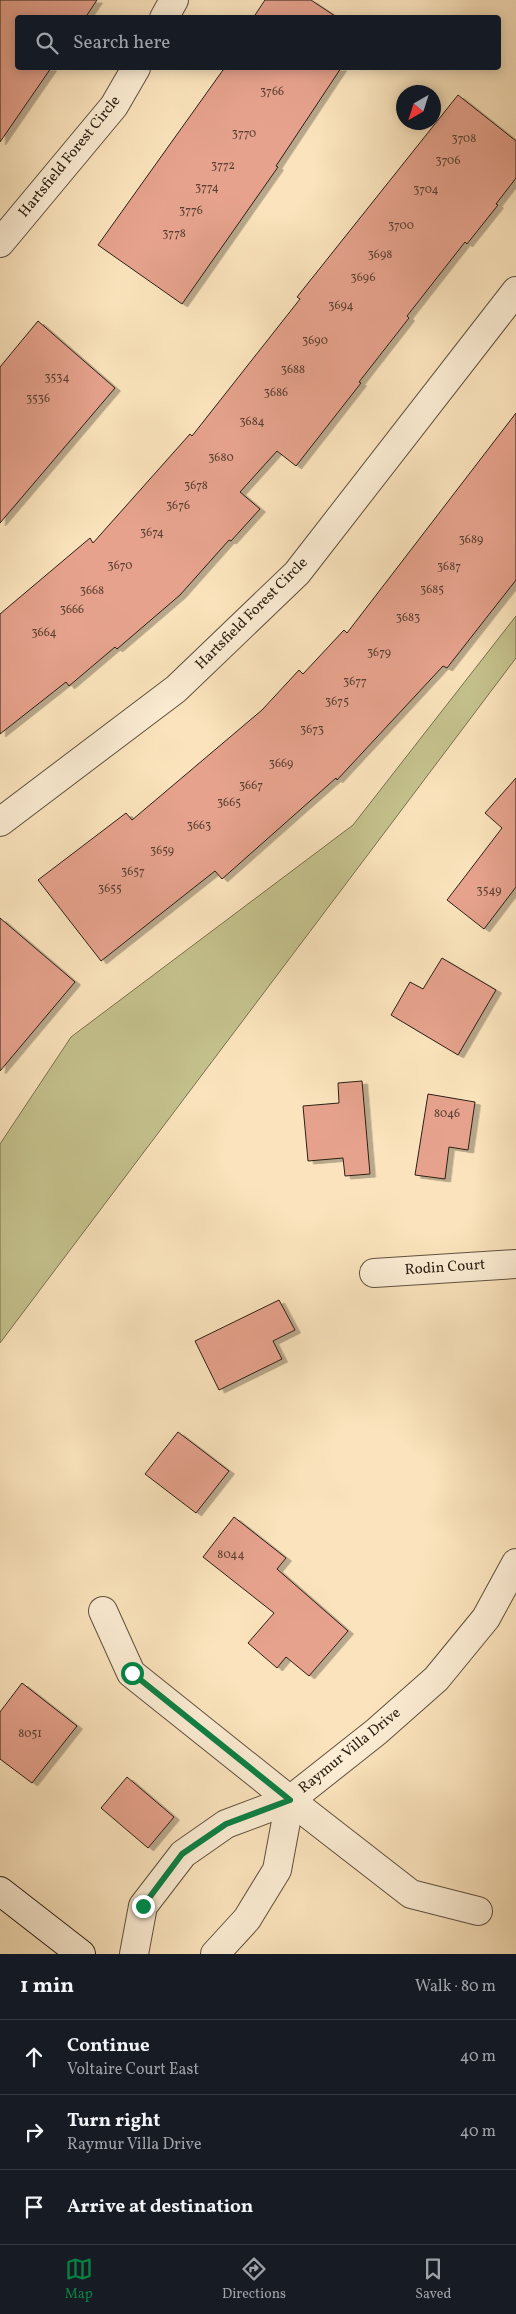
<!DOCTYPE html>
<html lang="en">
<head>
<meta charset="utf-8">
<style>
  :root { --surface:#171b24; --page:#20242c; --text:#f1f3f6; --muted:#9ea1a6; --line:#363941; --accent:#0b8043 }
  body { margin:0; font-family:Vollkorn,serif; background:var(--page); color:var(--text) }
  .compass { position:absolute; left:396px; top:85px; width:45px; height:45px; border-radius:50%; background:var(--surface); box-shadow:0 2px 12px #0003; rotate:219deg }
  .stop { position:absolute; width:15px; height:15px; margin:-11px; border:4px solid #0b8043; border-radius:50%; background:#fff }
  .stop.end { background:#0b8043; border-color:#fff; box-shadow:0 1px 5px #0008 }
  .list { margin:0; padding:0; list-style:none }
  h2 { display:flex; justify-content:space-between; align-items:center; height:65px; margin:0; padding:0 20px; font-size:21px }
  h2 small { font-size:16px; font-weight:400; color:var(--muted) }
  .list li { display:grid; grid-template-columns:32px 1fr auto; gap:15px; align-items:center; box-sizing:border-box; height:75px; padding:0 20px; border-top:1px solid var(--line) }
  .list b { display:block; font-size:19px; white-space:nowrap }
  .list p { margin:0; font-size:16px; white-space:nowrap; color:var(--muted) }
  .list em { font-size:16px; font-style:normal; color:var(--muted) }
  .icon { flex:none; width:28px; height:28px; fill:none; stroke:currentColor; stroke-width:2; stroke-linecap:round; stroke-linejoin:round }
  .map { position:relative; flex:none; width:516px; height:1954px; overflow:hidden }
  .search { position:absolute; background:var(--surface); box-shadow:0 2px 12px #0003; left:15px; right:15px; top:15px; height:55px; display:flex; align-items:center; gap:12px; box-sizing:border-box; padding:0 18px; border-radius:5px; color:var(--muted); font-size:19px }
  .sheet { height:290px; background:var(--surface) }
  nav { display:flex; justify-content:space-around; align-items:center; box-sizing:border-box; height:70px; border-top:1px solid var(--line); background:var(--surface); font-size:14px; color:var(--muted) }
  nav a { display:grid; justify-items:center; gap:2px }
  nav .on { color:var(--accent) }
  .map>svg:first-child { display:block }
  .green { fill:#c5c28d; stroke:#787150 }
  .building { fill:#e6a28d; stroke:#2b2013; filter:url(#shadow) }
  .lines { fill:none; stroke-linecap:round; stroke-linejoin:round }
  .street-casing { stroke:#5f513e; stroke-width:30 }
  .secondary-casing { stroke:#2b2013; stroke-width:30 }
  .street { stroke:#fcedd4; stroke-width:28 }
  .secondary { stroke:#fcedd4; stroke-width:28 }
  .route { stroke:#0b8043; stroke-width:6 }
  .labels { text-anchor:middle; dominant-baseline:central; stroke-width:4; stroke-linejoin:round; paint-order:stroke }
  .number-label { font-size:12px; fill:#5a4032 }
  .street-label { font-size:15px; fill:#2b2013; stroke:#fcedd4 }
</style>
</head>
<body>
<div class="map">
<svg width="516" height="1954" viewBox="0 0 516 1954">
  <defs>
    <filter id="shadow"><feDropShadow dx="5.5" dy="3" stdDeviation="0" flood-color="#0004"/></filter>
  </defs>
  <rect width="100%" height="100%" fill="#fbe4bd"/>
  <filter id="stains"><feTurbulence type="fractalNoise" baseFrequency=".004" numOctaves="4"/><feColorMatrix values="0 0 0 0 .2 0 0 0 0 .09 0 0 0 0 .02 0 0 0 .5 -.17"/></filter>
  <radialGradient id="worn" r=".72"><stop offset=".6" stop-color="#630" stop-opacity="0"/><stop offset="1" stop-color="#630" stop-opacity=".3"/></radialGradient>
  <polygon class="green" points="516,616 516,658 0,1343 0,1144 71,1037 353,825"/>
  <g class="building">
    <polygon points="0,0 97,0 85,18 18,18 18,68 51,68 0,142"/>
    <polygon points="265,0 311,0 338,18 253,18"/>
    <polygon points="220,68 341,68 276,166 278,167 182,304 98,245 223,70"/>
    <polygon points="458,95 516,141 516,178 496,204 498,205 467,244 465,242 407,316 409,318 359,382 361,383 296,466 277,451 240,492 260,509 231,541 229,540 180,595 117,649 115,647 69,686 66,682 0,734 0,614 90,538 93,543 190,434 192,436 300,299 297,297"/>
    <polygon points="38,321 115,388 0,523 0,367"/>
    <polygon points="516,413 516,580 447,668 443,666 337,780 336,778 222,879 215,871 101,961 38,880 126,813 132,820 262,710 299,670 303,674 344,630 347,633"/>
    <polygon points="516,778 516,887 484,929 447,900 502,828 485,813"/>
    <polygon points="0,918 75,982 0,1071"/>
    <polygon points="442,958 496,990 458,1055 391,1015 410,982 423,989"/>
    <polygon points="362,1081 370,1174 345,1176 343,1158 308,1161 303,1106 339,1103 338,1083"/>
    <polygon points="428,1094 475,1102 468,1150 449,1147 445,1179 415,1175"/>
    <polygon points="279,1300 295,1330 273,1341 282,1359 219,1390 195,1341"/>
    <polygon points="178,1432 229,1471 196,1513 145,1474"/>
    <polygon points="234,1517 286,1558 277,1569 348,1631 309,1676 286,1657 277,1668 248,1643 274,1613 203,1557"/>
    <polygon points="22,1683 77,1726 32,1783 0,1759 0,1712"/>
    <polygon points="127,1777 174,1817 148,1848 101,1808"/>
  </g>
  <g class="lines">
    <defs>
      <g id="street">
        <polyline points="164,18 174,0"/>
        <polyline points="0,243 114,106 136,68"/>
        <polyline points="0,822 176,689 297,573 516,291"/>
        <polyline points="374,1273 516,1264"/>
        <polyline points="103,1611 131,1673 290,1800 411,1894 478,1911"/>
        <polyline points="134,1954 143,1906 183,1854 226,1824 290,1800 376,1732 436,1679 486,1618 516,1563"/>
        <polyline points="215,1954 247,1919 277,1870 290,1800"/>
      </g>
      <polyline id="secondary" points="0,1891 81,1954"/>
    </defs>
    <use href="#street" class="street-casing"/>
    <use href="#secondary" class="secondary-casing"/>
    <use href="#street" class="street"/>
    <use href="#secondary" class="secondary"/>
  </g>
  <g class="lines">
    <polyline class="route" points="132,1673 290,1800 226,1824 182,1854 143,1906"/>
  </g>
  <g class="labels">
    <g class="number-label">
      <text x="272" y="92">3766</text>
      <text x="244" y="134">3770</text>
      <text x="464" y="139">3708</text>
      <text x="448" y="161">3706</text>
      <text x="223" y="166">3772</text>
      <text x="207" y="188">3774</text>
      <text x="426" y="190">3704</text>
      <text x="191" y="211">3776</text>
      <text x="401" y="226">3700</text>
      <text x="174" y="234">3778</text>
      <text x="380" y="255">3698</text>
      <text x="363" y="278">3696</text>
      <text x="341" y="306">3694</text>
      <text x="315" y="341">3690</text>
      <text x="293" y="370">3688</text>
      <text x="57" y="378">3534</text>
      <text x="276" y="393">3686</text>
      <text x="38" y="399">3536</text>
      <text x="252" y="422">3684</text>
      <text x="221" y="458">3680</text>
      <text x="196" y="486">3678</text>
      <text x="178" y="506">3676</text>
      <text x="152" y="533">3674</text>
      <text x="471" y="540">3689</text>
      <text x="120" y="566">3670</text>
      <text x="449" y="567">3687</text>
      <text x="432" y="590">3685</text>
      <text x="92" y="591">3668</text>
      <text x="72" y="610">3666</text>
      <text x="408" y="618">3683</text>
      <text x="44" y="633">3664</text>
      <text x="379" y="653">3679</text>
      <text x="355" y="682">3677</text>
      <text x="337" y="702">3675</text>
      <text x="312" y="730">3673</text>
      <text x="281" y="764">3669</text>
      <text x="251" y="786">3667</text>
      <text x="229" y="803">3665</text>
      <text x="199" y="826">3663</text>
      <text x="162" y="851">3659</text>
      <text x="133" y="872">3657</text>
      <text x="110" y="889">3655</text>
      <text x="489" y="891">3549</text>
      <text x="447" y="1114">8046</text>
      <text x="231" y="1555">8044</text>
      <text x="30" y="1734">8051</text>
    </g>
    <g class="street-label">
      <text transform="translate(70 157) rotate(-51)">Hartsfield Forest Circle</text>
      <text transform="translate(252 614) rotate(-45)">Hartsfield Forest Circle</text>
      <text transform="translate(445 1268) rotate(-4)">Rodin Court</text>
      <text transform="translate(350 1751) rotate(-39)">Raymur Villa Drive</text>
    </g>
  </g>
  <rect width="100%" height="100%" filter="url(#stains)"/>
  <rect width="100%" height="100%" fill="url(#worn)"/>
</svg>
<svg class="compass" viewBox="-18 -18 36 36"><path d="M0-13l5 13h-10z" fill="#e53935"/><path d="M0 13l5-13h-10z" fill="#9ea1a6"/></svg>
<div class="stop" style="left:132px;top:1673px"></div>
<div class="stop end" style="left:143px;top:1906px"></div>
<div class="search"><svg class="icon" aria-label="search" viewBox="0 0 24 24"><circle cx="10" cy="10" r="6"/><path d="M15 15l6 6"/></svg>Search here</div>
</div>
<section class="sheet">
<h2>1 min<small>Walk · 80 m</small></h2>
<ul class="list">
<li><svg class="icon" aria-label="ahead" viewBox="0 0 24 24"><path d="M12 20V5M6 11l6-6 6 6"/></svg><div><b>Continue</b><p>Voltaire Court East</p></div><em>40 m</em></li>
<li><svg class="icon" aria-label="right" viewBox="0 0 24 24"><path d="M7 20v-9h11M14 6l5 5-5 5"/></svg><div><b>Turn right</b><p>Raymur Villa Drive</p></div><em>40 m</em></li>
<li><svg class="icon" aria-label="arrive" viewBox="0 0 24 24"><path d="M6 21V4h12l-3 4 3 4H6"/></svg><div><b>Arrive at destination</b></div></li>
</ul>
</section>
<nav>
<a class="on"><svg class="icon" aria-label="map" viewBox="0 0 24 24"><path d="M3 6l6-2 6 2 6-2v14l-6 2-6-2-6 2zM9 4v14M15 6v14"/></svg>Map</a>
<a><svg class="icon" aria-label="directions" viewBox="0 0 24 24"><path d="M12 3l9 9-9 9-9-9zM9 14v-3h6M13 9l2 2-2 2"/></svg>Directions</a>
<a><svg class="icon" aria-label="saved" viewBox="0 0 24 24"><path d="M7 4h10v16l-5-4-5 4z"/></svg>Saved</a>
</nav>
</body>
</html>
